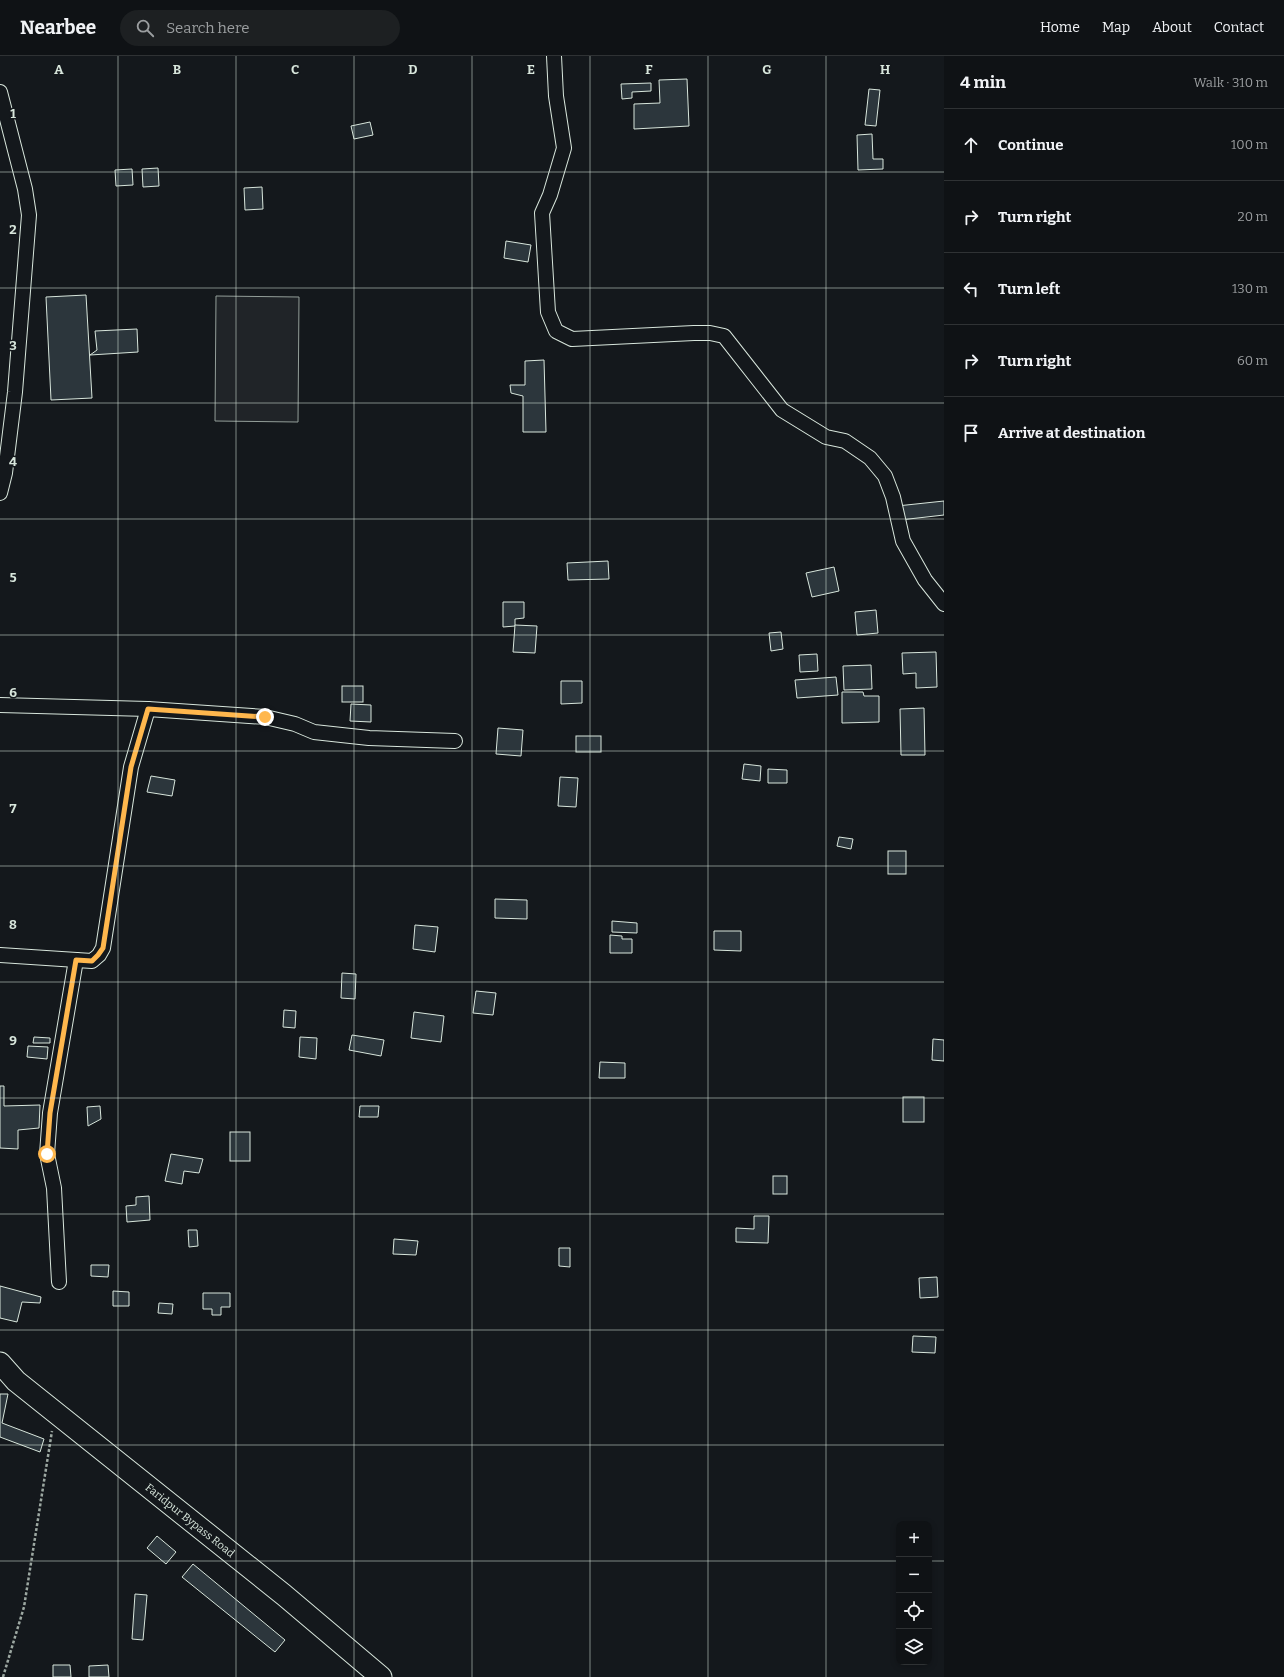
<!DOCTYPE html>
<html lang="en">
<head>
<meta charset="utf-8">
<style>
  :root { --surface:#0f1215; --page:#1d2022; --text:#f1f3f6; --muted:#9b9ea0; --line:#2f3234 }
  body { margin:0; font-family:Bitter,serif; background:var(--page); color:var(--text) }
  .controls { position:absolute; right:12px; bottom:12px; display:grid; overflow:hidden; border-radius:8px; box-shadow:0 2px 6px #0003 }
  .controls button { width:36px; height:36px; display:grid; place-items:center; padding:0; border:0; border-bottom:1px solid var(--line); background:var(--surface); color:var(--text); font:20px sans-serif }
  .stop { position:absolute; width:12px; height:12px; margin:-9px; border:3px solid #ffb74d; border-radius:50%; background:#fff }
  .stop.end { background:#ffb74d; border-color:#fff; box-shadow:0 1px 4px #0008 }
  .list { margin:0; padding:0; list-style:none }
  h2 { display:flex; justify-content:space-between; align-items:center; height:52px; margin:0; padding:0 16px; font-size:17px }
  h2 small { font-size:13px; font-weight:400; color:var(--muted) }
  .list li { display:grid; grid-template-columns:26px 1fr auto; gap:12px; align-items:center; box-sizing:border-box; height:72px; padding:0 16px; border-top:1px solid var(--line) }
  .list b { display:block; font-size:15px; white-space:nowrap }
  .list em { font-size:13px; font-style:normal; color:var(--muted) }
  .icon { flex:none; width:22px; height:22px; fill:none; stroke:currentColor; stroke-width:2; stroke-linecap:round; stroke-linejoin:round }
  .map { position:relative; flex:none; width:944px; height:1621px; overflow:hidden }
  header { display:flex; align-items:center; gap:24px; box-sizing:border-box; height:56px; padding:0 20px; background:var(--surface); border-bottom:1px solid var(--line) }
  header strong { font-size:19px }
  nav { display:flex; gap:22px; margin-inline-start:auto; font-size:14px }
  .search { width:280px; height:36px; background:var(--page); display:flex; align-items:center; gap:10px; box-sizing:border-box; padding:0 14px; border-radius:22px; color:var(--muted); font-size:15px }
  main { display:flex }
  aside { flex:1; background:var(--surface) }
  .map>svg:first-child { display:block }
  .green { fill:#202428; stroke:#939e99 }
  .building { fill:#2c363c; stroke:#d8e6dc }
  .lines { fill:none; stroke-linecap:round; stroke-linejoin:round }
  .minor-casing { stroke:#d8e6dc; stroke-width:16 }
  .highway-casing { stroke:#d8e6dc; stroke-width:23 }
  .path { stroke:#9da8a2; stroke-width:2.5; stroke-dasharray:3 2; stroke-linecap:butt }
  .minor { stroke:#14181c; stroke-width:14 }
  .highway { stroke:#14181c; stroke-width:21 }
  .route { stroke:#ffb74d; stroke-width:5 }
  .grid { fill:none; stroke:#d8e6dc; stroke-width:1; stroke-opacity:0.55 }
  .labels { text-anchor:middle; dominant-baseline:central; stroke-width:3; stroke-linejoin:round; paint-order:stroke }
  .street-label { font-size:11px; fill:#d8e6dc; stroke:#14181c }
  .grid-label { font-size:13px; text-anchor:middle; font-weight:bold; fill:#d8e6dc; stroke:#14181c; stroke-width:3; stroke-linejoin:round; paint-order:stroke }
</style>
</head>
<body>
<header>
<strong>Nearbee</strong>
<div class="search"><svg class="icon" aria-label="search" viewBox="0 0 24 24"><circle cx="10" cy="10" r="6"/><path d="M15 15l6 6"/></svg>Search here</div>
<nav><a>Home</a><a>Map</a><a>About</a><a>Contact</a></nav>
</header>
<main>
<div class="map">
<svg width="944" height="1621" viewBox="0 0 944 1621">
  <rect width="100%" height="100%" fill="#14181c"/>
  <polygon class="green" points="216,240 299,241 298,366 215,365"/>
  <g class="building">
    <polygon points="687,23 689,70 634,73 634,48 660,47 659,24"/>
    <polygon points="651,27 651,35 632,36 632,42 622,43 621,28"/>
    <polygon points="869,33 880,34 876,70 865,69"/>
    <polygon points="370,66 373,79 354,83 351,70"/>
    <polygon points="872,78 873,103 883,103 883,113 858,114 857,79"/>
    <polygon points="158,112 159,130 143,131 142,113"/>
    <polygon points="132,113 133,129 116,130 115,114"/>
    <polygon points="262,131 263,153 245,154 244,132"/>
    <polygon points="506,185 531,189 528,206 504,202"/>
    <polygon points="86,239 92,342 51,344 46,241"/>
    <polygon points="137,273 138,296 90,299 97,294 95,275"/>
    <polygon points="544,304 546,376 523,376 523,340 511,337 510,329 525,329 525,305"/>
    <polygon points="944,445 944,459 900,464 897,450"/>
    <polygon points="608,505 609,523 568,524 567,507"/>
    <polygon points="834,511 839,535 812,541 806,517"/>
    <polygon points="503,546 524,546 524,562 515,563 515,570 503,571"/>
    <polygon points="876,554 878,577 857,579 855,556"/>
    <polygon points="515,569 537,570 535,597 513,596"/>
    <polygon points="781,576 783,593 771,595 769,577"/>
    <polygon points="936,596 937,631 916,632 916,617 903,618 902,597"/>
    <polygon points="817,598 818,615 800,616 799,599"/>
    <polygon points="871,609 872,633 844,634 843,610"/>
    <polygon points="836,621 838,639 797,642 795,624"/>
    <polygon points="561,625 582,625 582,647 561,648"/>
    <rect x="342" y="630" width="21" height="16"/>
    <polygon points="842,636 863,636 864,640 879,640 879,666 842,667"/>
    <polygon points="351,648 371,649 371,666 350,665"/>
    <polygon points="924,652 925,699 901,699 900,653"/>
    <polygon points="498,672 523,674 521,700 496,698"/>
    <rect x="576" y="680" width="25" height="16"/>
    <polygon points="744,708 761,710 760,725 742,723"/>
    <polygon points="768,713 787,714 787,727 768,727"/>
    <polygon points="151,720 175,724 172,740 147,736"/>
    <polygon points="560,721 578,722 576,751 558,750"/>
    <polygon points="839,781 853,783 851,793 837,790"/>
    <rect x="888" y="795" width="18" height="23"/>
    <polygon points="495,843 527,844 527,863 495,862"/>
    <polygon points="612,865 637,867 637,877 612,876"/>
    <polygon points="415,869 438,871 435,896 413,893"/>
    <polygon points="714,875 741,875 741,895 714,894"/>
    <polygon points="610,879 622,880 622,883 632,883 632,897 610,897"/>
    <polygon points="342,917 356,918 355,943 341,942"/>
    <polygon points="476,935 496,937 493,959 473,957"/>
    <polygon points="284,954 296,955 295,972 283,971"/>
    <polygon points="414,956 444,960 441,986 411,982"/>
    <polygon points="352,979 384,984 381,1000 349,994"/>
    <polygon points="34,981 50,982 50,987 33,987"/>
    <polygon points="300,981 317,982 316,1003 299,1001"/>
    <polygon points="933,983 944,984 944,1005 932,1004"/>
    <polygon points="28,990 48,991 47,1003 27,1001"/>
    <polygon points="600,1006 625,1007 625,1022 599,1022"/>
    <polygon points="0,1030 4,1030 4,1050 40,1049 39,1072 18,1074 18,1093 0,1092"/>
    <rect x="903" y="1041" width="21" height="25"/>
    <polygon points="100,1050 101,1063 88,1070 87,1051"/>
    <polygon points="360,1050 379,1050 378,1061 359,1061"/>
    <rect x="230" y="1076" width="20" height="29"/>
    <polygon points="171,1098 203,1103 199,1117 184,1115 182,1128 165,1125"/>
    <rect x="773" y="1120" width="14" height="18"/>
    <polygon points="149,1140 150,1164 127,1166 126,1150 136,1149 136,1141"/>
    <polygon points="754,1160 769,1160 768,1187 736,1186 736,1172 754,1173"/>
    <polygon points="188,1174 197,1174 198,1190 189,1191"/>
    <polygon points="394,1183 418,1185 416,1199 393,1198"/>
    <polygon points="559,1192 570,1192 570,1211 559,1210"/>
    <polygon points="91,1209 109,1209 108,1221 91,1220"/>
    <polygon points="937,1221 938,1241 920,1242 919,1222"/>
    <polygon points="0,1230 41,1241 40,1247 22,1246 17,1266 0,1262"/>
    <polygon points="113,1235 129,1236 129,1250 113,1250"/>
    <polygon points="203,1237 230,1237 230,1251 221,1251 221,1259 212,1259 212,1253 203,1253"/>
    <polygon points="159,1247 173,1248 172,1258 158,1257"/>
    <polygon points="913,1280 936,1281 935,1297 912,1296"/>
    <polygon points="0,1338 8,1338 2,1367 44,1383 40,1396 0,1381"/>
    <polygon points="157,1480 176,1496 166,1508 147,1492"/>
    <polygon points="193,1508 285,1584 275,1596 182,1521"/>
    <polygon points="135,1538 147,1539 143,1584 132,1583"/>
    <polygon points="53,1609 70,1609 71,1621 53,1621"/>
    <polygon points="108,1609 109,1621 89,1621 89,1610"/>
  </g>
  <g class="lines">
    <defs>
      <g id="minor">
        <polyline points="554,0 556,40 564,92 550,139 542,157 548,256 556,275 572,283 694,277 710,277 724,280 782,354 826,381 845,385 870,402 885,420 893,441 903,485 925,524 944,548"/>
        <polyline points="0,36 25,133 29,159 15,336 5,417 0,437"/>
        <polyline points="0,649 148,653 265,661 295,668 314,676 369,682 455,685"/>
        <polyline points="0,899 92,905 99,899 103,892 131,711 148,653"/>
        <polyline points="59,1226 54,1132 47,1098 50,1057 76,904"/>
      </g>
      <g id="highway">
        <path id="s1" d="M0,1307l16,18 268,214 97,82"/>
      </g>
    </defs>
    <use href="#minor" class="minor-casing"/>
    <use href="#highway" class="highway-casing"/>
    <polyline class="path" points="3,1621 24,1551 52,1375"/>
    <use href="#minor" class="minor"/>
    <use href="#highway" class="highway"/>
  </g>
  <g class="lines">
    <polyline class="route" points="47,1098 50,1057 76,904 92,905 98,899 103,892 131,711 148,653 265,661"/>
  </g>
  <path class="grid" d="M118,0v1621M236,0v1621M354,0v1621M472,0v1621M590,0v1621M708,0v1621M826,0v1621M0,116h944M0,232h944M0,347h944M0,463h944M0,579h944M0,695h944M0,810h944M0,926h944M0,1042h944M0,1158h944M0,1274h944M0,1389h944M0,1505h899M929,1505h15"/>
  <g class="labels">
    <g class="street-label">
      <text stroke="none"><textPath href="#s1" startOffset="247">Faridpur Bypass Road</textPath></text>
    </g>
  </g>
  <g class="grid-label">
    <text x="59" y="18">A</text>
    <text x="177" y="18">B</text>
    <text x="295" y="18">C</text>
    <text x="413" y="18">D</text>
    <text x="531" y="18">E</text>
    <text x="649" y="18">F</text>
    <text x="767" y="18">G</text>
    <text x="885" y="18">H</text>
    <text x="13" y="62">1</text>
    <text x="13" y="178">2</text>
    <text x="13" y="294">3</text>
    <text x="13" y="410">4</text>
    <text x="13" y="526">5</text>
    <text x="13" y="641">6</text>
    <text x="13" y="757">7</text>
    <text x="13" y="873">8</text>
    <text x="13" y="989">9</text>
  </g>
</svg>
<div class="controls">
<button>+</button>
<button>−</button>
<button><svg class="icon" aria-label="locate" viewBox="0 0 24 24"><circle cx="12" cy="12" r="6"/><path d="M12 2v4M12 18v4M2 12h4M18 12h4"/></svg></button>
<button><svg class="icon" aria-label="layers" viewBox="0 0 24 24"><path d="M12 4l9 5-9 5-9-5zM3 14l9 5 9-5"/></svg></button>
</div>
<div class="stop" style="left:47px;top:1098px"></div>
<div class="stop end" style="left:265px;top:661px"></div>
</div>
<aside>
<h2>4 min<small>Walk · 310 m</small></h2>
<ul class="list">
<li><svg class="icon" aria-label="ahead" viewBox="0 0 24 24"><path d="M12 20V5M6 11l6-6 6 6"/></svg><div><b>Continue</b></div><em>100 m</em></li>
<li><svg class="icon" aria-label="right" viewBox="0 0 24 24"><path d="M7 20v-9h11M14 6l5 5-5 5"/></svg><div><b>Turn right</b></div><em>20 m</em></li>
<li><svg class="icon" aria-label="left" viewBox="0 0 24 24"><path d="M17 20v-9H6M10 6l-5 5 5 5"/></svg><div><b>Turn left</b></div><em>130 m</em></li>
<li><svg class="icon" aria-label="right" viewBox="0 0 24 24"><path d="M7 20v-9h11M14 6l5 5-5 5"/></svg><div><b>Turn right</b></div><em>60 m</em></li>
<li><svg class="icon" aria-label="arrive" viewBox="0 0 24 24"><path d="M6 21V4h12l-3 4 3 4H6"/></svg><div><b>Arrive at destination</b></div></li>
</ul>
</aside>
</main>
</body>
</html>
